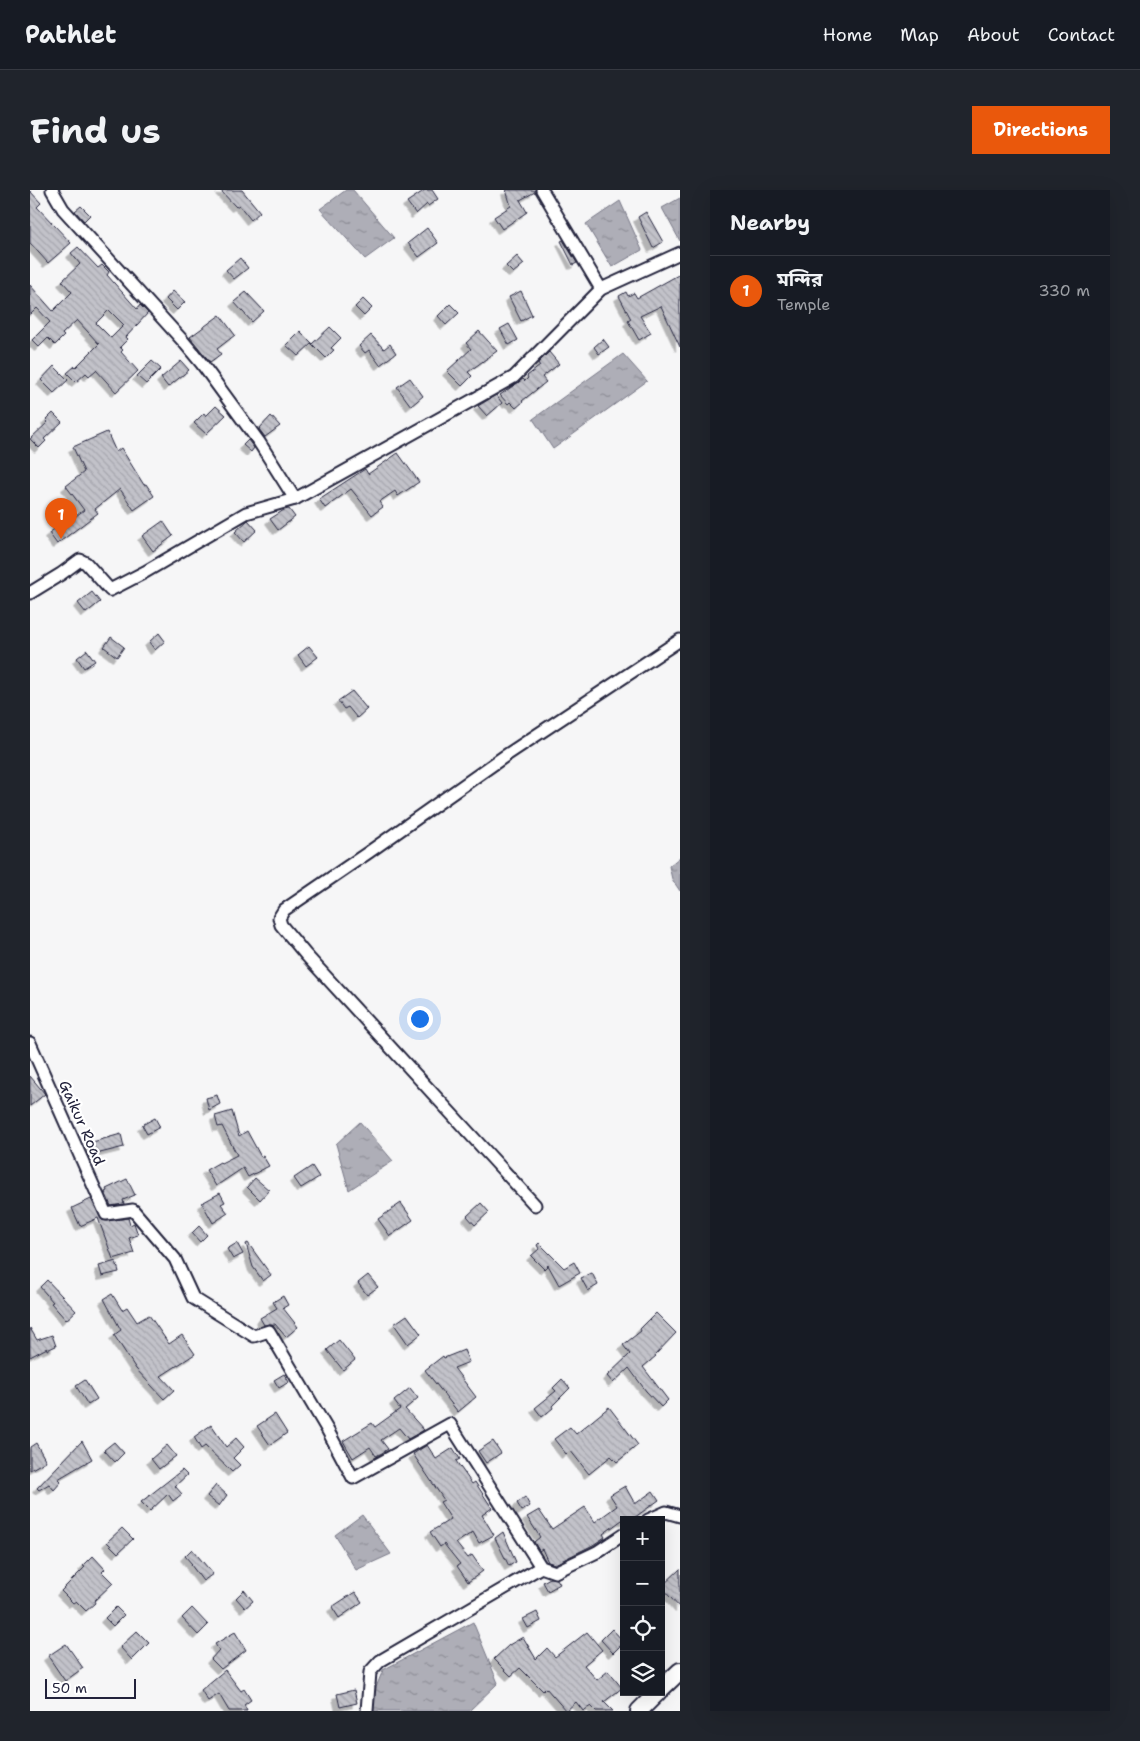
<!DOCTYPE html>
<html lang="en">
<head>
<meta charset="utf-8">
<style>
  :root { --surface:#171b24; --page:#20242c; --text:#f1f3f6; --muted:#9ea1a6; --line:#363941; --accent:#ea580c }
  body { margin:0; font-family:"Shantell Sans","Noto Sans Bengali",sans-serif; background:var(--page); color:var(--text) }
  .controls { position:absolute; right:15px; bottom:15px; display:grid; overflow:hidden; border-radius:0px; box-shadow:0 5px 20px #0002 }
  .controls button { width:45px; height:45px; display:grid; place-items:center; padding:0; border:0; border-bottom:1px solid var(--line); background:var(--surface); color:var(--text); font:25px sans-serif }
  .scale { position:absolute; left:15px; bottom:12px; width:91px; box-sizing:border-box; padding-left:5px; border:2px solid #22223b; border-top:0; font-size:14px; line-height:18px; white-space:nowrap; color:#22223b; -webkit-text-stroke:4px #fff; paint-order:stroke }
  .you { position:absolute; left:389px; top:828px; width:18px; height:18px; margin:-12px; border:4px solid #fff; border-radius:50%; background:#1a73e8; box-shadow:0 0 0 8px #1a73e833 }
  .badge { display:grid; place-items:center; width:32px; height:32px; border-radius:50%; background:var(--accent); color:#fff; font-size:16px; font-weight:700 }
  .pin { position:absolute; translate:-50% -41px; filter:drop-shadow(0 1px 2px #0008) }
  .pin::after { content:''; position:absolute; top:26px; width:18px; height:15px; background:inherit; clip-path:polygon(0 0,100% 0,50% 100%) }
  .list { margin:0; padding:0; list-style:none }
  h2 { display:flex; justify-content:space-between; align-items:center; height:65px; margin:0; padding:0 20px; font-size:21px }
  h2 small { font-size:16px; font-weight:400; color:var(--muted) }
  .list li { display:grid; grid-template-columns:32px 1fr auto; gap:15px; align-items:center; box-sizing:border-box; height:70px; padding:0 20px; border-top:1px solid var(--line) }
  .list b { display:block; font-size:19px; white-space:nowrap }
  .list p { margin:0; font-size:16px; white-space:nowrap; color:var(--muted) }
  .list em { font-size:16px; font-style:normal; color:var(--muted) }
  .icon { flex:none; width:28px; height:28px; fill:none; stroke:currentColor; stroke-width:2; stroke-linecap:round; stroke-linejoin:round }
  .map { position:relative; flex:none; width:650px; height:1521px; overflow:hidden; border-radius:0px }
  header { display:flex; align-items:center; gap:30px; box-sizing:border-box; height:70px; padding:0 25px; background:var(--surface); border-bottom:1px solid var(--line) }
  header strong { font-size:24px }
  nav { display:flex; gap:28px; margin-inline-start:auto; font-size:18px }
  .intro { display:flex; align-items:center; justify-content:space-between; box-sizing:border-box; height:120px; padding:0 30px }
  h1 { margin:0; font-size:35px }
  .button { padding:12px 22px; border-radius:0px; background:var(--accent); color:#fff; font-size:18px; font-weight:700 }
  main { display:flex; gap:30px; padding:0 30px }
  aside { flex:1; background:var(--surface); border-radius:0px; box-shadow:0 5px 20px #0002 }
  .map>svg:first-child { display:block }
  .water { fill:url(#water-ripples); stroke:#767685 }
  .building { fill:url(#building-back-hatch); stroke:#22223b; fill-rule:evenodd; filter:url(#shadow) }
  .lines { fill:none; stroke-linecap:round; stroke-linejoin:round }
  .street-casing { stroke:#22223b; stroke-width:15 }
  .secondary-casing { stroke:#22223b; stroke-width:20 }
  .street { stroke:#fff; stroke-width:11 }
  .secondary { stroke:#fff; stroke-width:16 }
  .labels { text-anchor:middle; dominant-baseline:central; stroke-width:4.5; stroke-linejoin:round; paint-order:stroke }
  .street-label { font-size:15px; fill:#22223b; stroke:#fff }
</style>
</head>
<body>
<header>
<strong>Pathlet</strong>
<nav><a>Home</a><a>Map</a><a>About</a><a>Contact</a></nav>
</header>
<div class="intro"><h1>Find us</h1><a class="button">Directions</a></div>
<main>
<div class="map">
<svg width="650" height="1521" viewBox="0 0 650 1521">
  <defs>
    <pattern id="water-ripples" width="26" height="14" patternUnits="userSpaceOnUse" patternTransform="scale(1.25)"><rect width="26" height="14" fill="#aeaeb7"/><path d="M2 4q2-2 4 0t4 0M15 11q2-2 4 0t4 0" fill="none" stroke="#8d8d96"/></pattern>
    <pattern id="building-back-hatch" width="6" height="6" patternUnits="userSpaceOnUse" patternTransform="scale(1.25)"><rect width="6" height="6" fill="#c2c2c9"/><path d="M-1 5l2 2M0 0l6 6M5-1l2 2" fill="none" stroke="#a6a6ae"/></pattern>
    <filter id="shadow"><feDropShadow dx="-4.5" dy="4.5" stdDeviation="0" flood-color="#0004"/></filter>
  </defs>
  <rect width="100%" height="100%" fill="#f6f6f7"/>
  <filter id="ink" filterUnits="userSpaceOnUse"><feTurbulence type="fractalNoise" baseFrequency=".02" numOctaves="2"/><feDisplacementMap in="SourceGraphic" scale="10" xChannelSelector="R" yChannelSelector="G"/><feConvolveMatrix kernelMatrix="1 2 1 2 8 2 1 2 1" color-interpolation-filters="sRGB"/></filter>
  <g filter="url(#ink)">
    <g class="water">
      <polygon points="316,0 323,0 364,48 335,69 290,19"/>
      <polygon points="650,8 650,51 632,18"/>
      <polygon points="590,11 612,60 582,77 556,34"/>
      <polygon points="593,164 617,191 523,259 503,229"/>
      <polygon points="650,667 650,701 642,689 639,676"/>
      <polygon points="330,932 363,971 319,1000 306,954"/>
      <polygon points="332,1325 361,1364 326,1380 305,1345"/>
      <polygon points="443,1432 468,1493 439,1521 343,1521 343,1505 353,1480"/>
    </g>
    <g class="building">
      <polygon points="190,0 212,0 230,22 221,30 209,15 206,17"/>
      <polygon points="395,0 402,0 408,9 398,16 397,14 386,24 377,12"/>
      <polygon points="476,0 505,0 505,2 490,10 497,22 472,39 464,27 481,16"/>
      <polygon points="0,1 11,13 7,17 41,53 18,73 0,53"/>
      <polygon points="51,16 60,25 54,31 45,21"/>
      <polygon points="616,22 633,52 623,58 608,27"/>
      <polygon points="397,38 408,53 389,67 378,53"/>
      <polygon points="533,50 547,73 543,75 531,51"/>
      <path d="M48,57l20,21 4,-3 7,7 -2,3 30,34 3,-4 8,8 -22,24 2,2 -8,8 3,3 -2,2 17,19 -22,21 -20,-22 -7,6 -3,-3 -10,9 -9,-9 8,-7 1,1 23,-23 -22,-24 -15,14 2,2 -9,9 -7,-7 -9,9 -7,-7 18,-18 -13,-14 -7,7v-30l23,26 19,-19 -10,-11 18,-17 -9,-11zM79,120l15,15 -13,13 -15,-15z"/>
      <polygon points="487,66 494,74 483,83 476,76"/>
      <polygon points="210,68 218,78 204,89 196,80"/>
      <polygon points="650,84 650,157 631,116 610,126 621,143 609,150 598,131 601,129 589,106 596,102 598,106 604,103 607,108"/>
      <polygon points="143,101 155,112 147,120 136,109"/>
      <polygon points="491,101 502,125 491,131 479,107"/>
      <polygon points="216,102 234,121 222,132 204,112"/>
      <polygon points="333,109 342,118 334,126 325,117"/>
      <polygon points="420,114 429,123 416,135 408,126"/>
      <polygon points="190,125 205,145 187,159 191,164 180,172 160,147"/>
      <polygon points="479,134 488,150 479,155 470,139"/>
      <polygon points="300,137 311,148 301,158 304,160 296,168 282,154"/>
      <polygon points="270,141 282,153 268,166 256,155"/>
      <polygon points="449,141 467,161 438,182 442,186 432,196 417,181 441,159 436,153"/>
      <polygon points="341,145 354,159 360,154 366,163 350,175 339,160 335,163 329,156"/>
      <polygon points="573,149 579,157 569,164 564,157"/>
      <polygon points="519,162 529,174 512,187 516,192 492,211 493,212 486,218 480,212 478,214 470,205 493,189 495,191 498,188 497,186 510,176 508,173"/>
      <polygon points="122,171 131,179 116,194 107,186"/>
      <polygon points="151,171 159,180 138,197 131,188"/>
      <polygon points="24,176 38,190 24,203 11,190"/>
      <polygon points="380,188 393,206 381,216 367,197"/>
      <polygon points="466,205 472,213 457,226 448,216"/>
      <polygon points="186,216 196,225 176,244 164,233 174,223 176,226"/>
      <polygon points="23,223 32,232 14,249 16,251 9,258 0,249 18,232 16,230"/>
      <polygon points="241,226 250,236 235,247 229,239"/>
      <polygon points="77,242 86,262 91,258 114,295 116,294 124,306 104,320 90,299 65,319 68,323 27,354 19,343 37,329 39,331 54,320 36,296 54,282 43,257"/>
      <polygon points="218,250 224,258 221,262 213,255"/>
      <polygon points="368,263 389,292 368,306 365,301 349,312 353,317 342,325 321,299 295,318 289,309 335,279 338,284"/>
      <polygon points="259,319 265,327 248,340 240,329 254,320"/>
      <polygon points="218,330 227,340 214,352 205,342"/>
      <polygon points="133,331 143,346 123,361 112,346"/>
      <polygon points="62,402 70,412 56,423 48,413"/>
      <polygon points="129,443 135,451 125,460 119,452"/>
      <polygon points="81,447 94,457 87,467 74,457"/>
      <polygon points="279,456 288,467 276,476 268,465"/>
      <polygon points="57,460 65,471 54,478 47,468"/>
      <polygon points="322,501 337,519 327,528 318,517 314,519 308,511"/>
      <polygon points="0,886 15,904 0,916"/>
      <polygon points="187,905 190,914 179,920 176,908"/>
      <polygon points="202,921 209,946 217,941 231,967 233,966 239,976 218,987 213,978 186,996 176,980 190,972 191,973 207,965 192,936 188,937 185,926"/>
      <polygon points="125,928 130,937 117,944 112,935"/>
      <polygon points="91,944 94,957 62,965 59,953"/>
      <polygon points="282,976 289,987 271,998 264,988"/>
      <polygon points="225,988 239,1000 230,1010 217,997"/>
      <polygon points="97,989 105,1005 93,1010 94,1014 81,1016 75,1002 77,1001 76,999"/>
      <polygon points="190,1003 195,1012 191,1014 198,1023 183,1033 172,1013"/>
      <polygon points="61,1009 72,1030 77,1031 98,1028 100,1035 104,1033 108,1045 99,1048 104,1063 83,1069 68,1028 50,1036 42,1018"/>
      <polygon points="371,1013 383,1030 360,1046 348,1029"/>
      <polygon points="451,1013 459,1022 445,1035 437,1026"/>
      <polygon points="169,1036 177,1045 170,1052 162,1043"/>
      <polygon points="207,1053 213,1064 203,1069 197,1059"/>
      <polygon points="218,1053 241,1085 233,1091 223,1077 216,1054"/>
      <polygon points="509,1053 534,1078 544,1072 550,1083 529,1095 518,1075 514,1079 501,1066 509,1059 507,1055"/>
      <polygon points="86,1071 89,1082 72,1086 69,1076"/>
      <polygon points="562,1083 568,1095 558,1101 551,1088"/>
      <polygon points="338,1085 348,1097 337,1105 328,1093"/>
      <polygon points="17,1090 46,1121 36,1130 21,1113 23,1112 10,1097"/>
      <polygon points="82,1104 92,1120 97,1117 107,1132 119,1125 139,1154 152,1145 165,1164 131,1186 144,1200 134,1209 106,1179 84,1145 91,1140 74,1109"/>
      <polygon points="253,1106 258,1115 253,1118 268,1137 256,1147 245,1134 234,1135 230,1128 247,1118 243,1112"/>
      <polygon points="626,1123 646,1143 625,1165 626,1166 613,1177 638,1210 631,1217 616,1201 599,1178 583,1193 577,1186 600,1164 593,1155 611,1141 610,1139"/>
      <polygon points="377,1125 391,1144 378,1154 364,1134"/>
      <polygon points="0,1138 7,1150 22,1145 26,1156 17,1160 17,1158 0,1167"/>
      <polygon points="309,1150 325,1170 313,1180 297,1160"/>
      <polygon points="434,1160 439,1172 424,1178 446,1207 428,1222 395,1180 413,1166 414,1168"/>
      <polygon points="254,1184 259,1192 249,1198 244,1190"/>
      <polygon points="532,1189 540,1198 522,1216 523,1218 512,1227 505,1218 526,1201 523,1198"/>
      <polygon points="55,1190 67,1209 58,1215 46,1196"/>
      <polygon points="380,1198 388,1208 375,1219 394,1240 378,1249 369,1238 351,1250 358,1259 352,1263 346,1266 340,1257 323,1268 313,1251 342,1233 345,1237 370,1219 364,1211"/>
      <polygon points="579,1217 608,1255 587,1272 581,1266 559,1284 540,1260 536,1264 524,1249 540,1237 546,1244"/>
      <polygon points="245,1224 257,1243 240,1255 227,1236"/>
      <polygon points="181,1235 196,1257 206,1248 214,1257 203,1268 210,1275 202,1282 175,1256 171,1259 164,1247"/>
      <polygon points="52,1251 62,1269 28,1289 31,1292 24,1300 19,1294 9,1300 7,1298"/>
      <polygon points="463,1251 471,1263 456,1273 448,1261"/>
      <polygon points="84,1252 94,1263 85,1272 74,1260"/>
      <polygon points="6,1253 16,1271 0,1280 0,1257"/>
      <polygon points="137,1255 146,1266 129,1279 121,1269"/>
      <polygon points="397,1255 406,1269 423,1258 430,1269 426,1271 442,1294 445,1292 462,1318 452,1325 464,1345 449,1353 443,1342 426,1353 438,1368 442,1365 453,1381 438,1392 427,1376 430,1374 414,1354 410,1357 400,1342 421,1329 410,1312 414,1310 383,1264"/>
      <polygon points="152,1280 157,1285 145,1296 152,1304 143,1311 138,1304 120,1321 111,1312"/>
      <polygon points="186,1295 197,1305 189,1316 177,1306"/>
      <polygon points="595,1296 605,1314 623,1301 629,1310 601,1330 592,1330 573,1344 575,1347 563,1355 525,1374 518,1372 512,1359 509,1361 504,1352 510,1347 497,1327 509,1320 522,1339 555,1317 565,1332 587,1316 580,1305"/>
      <polygon points="495,1307 500,1316 492,1321 487,1313"/>
      <polygon points="92,1338 103,1349 88,1363 77,1352"/>
      <polygon points="473,1342 486,1372 479,1376 465,1348"/>
      <polygon points="162,1359 183,1384 173,1391 161,1375 162,1374 155,1366"/>
      <polygon points="63,1366 75,1379 72,1382 83,1393 64,1411 65,1413 56,1421 46,1411 43,1413 31,1401 55,1377 53,1376"/>
      <polygon points="650,1379 650,1418 631,1397"/>
      <polygon points="520,1388 527,1389 530,1394 518,1401 513,1392"/>
      <polygon points="214,1400 223,1411 215,1418 206,1408"/>
      <polygon points="325,1402 332,1412 309,1428 302,1417"/>
      <polygon points="86,1417 94,1425 83,1436 75,1428"/>
      <polygon points="162,1418 178,1435 168,1445 152,1428"/>
      <polygon points="507,1422 511,1431 498,1438 493,1429"/>
      <polygon points="582,1439 594,1452 583,1463 571,1450"/>
      <polygon points="107,1441 119,1453 102,1470 90,1457"/>
      <polygon points="205,1442 216,1460 191,1479 181,1469 189,1460 185,1454"/>
      <polygon points="557,1442 572,1460 554,1475 567,1490 578,1481 592,1498 574,1512 583,1521 566,1521 561,1516 553,1521 546,1512 536,1521 516,1498 513,1501 490,1478 481,1486 464,1469 479,1455 493,1447 506,1469 517,1458 525,1467"/>
      <polygon points="36,1454 53,1478 35,1491 18,1466"/>
      <polygon points="195,1480 211,1501 214,1499 221,1510 214,1515 217,1521 199,1521 189,1504 178,1511 171,1500"/>
      <polygon points="324,1500 327,1513 310,1517 307,1504"/>
    </g>
    <g class="lines">
      <defs>
        <g id="street">
          <polyline points="22,0 33,19 153,151 172,174 229,252 265,309 484,187 571,99 650,63"/>
          <polyline points="512,0 571,99"/>
          <polyline points="0,403 31,384 50,370 56,373 80,400 115,382 216,323 265,309"/>
          <polyline points="0,853 76,1024 103,1020 145,1069 163,1108 224,1146 239,1141 298,1241 323,1288 420,1234 511,1377 525,1382 567,1362 594,1344"/>
          <polyline points="505,1015 276,765 251,735 249,728 254,720 339,662 475,566 650,450"/>
          <polyline points="618,1330 636,1322 650,1326"/>
          <polyline points="337,1521 340,1482 350,1471 511,1377"/>
        </g>
        <g id="secondary">
          <polyline points="631,1499 650,1481"/>
          <polyline points="609,1521 628,1502"/>
        </g>
      </defs>
      <use href="#street" class="street-casing"/>
      <use href="#secondary" class="secondary-casing"/>
      <use href="#street" class="street"/>
      <use href="#secondary" class="secondary"/>
    </g>
  </g>
  <g class="labels">
    <g class="street-label">
      <text transform="translate(52 933) rotate(66)">Gaikur Road</text>
    </g>
  </g>
</svg>
<div class="controls">
<button>+</button>
<button>−</button>
<button><svg class="icon" aria-label="locate" viewBox="0 0 24 24"><circle cx="12" cy="12" r="6"/><path d="M12 2v4M12 18v4M2 12h4M18 12h4"/></svg></button>
<button><svg class="icon" aria-label="layers" viewBox="0 0 24 24"><path d="M12 4l9 5-9 5-9-5zM3 14l9 5 9-5"/></svg></button>
</div>
<div class="scale">50 m</div>
<div class="you"></div>
<div class="pin badge" style="left:31px;top:349px">1</div>
</div>
<aside>
<h2>Nearby<small></small></h2>
<ul class="list">
<li><span class="badge">1</span><div><b>মন্দির</b><p>Temple</p></div><em>330 m</em></li>
</ul>
</aside>
</main>
</body>
</html>
